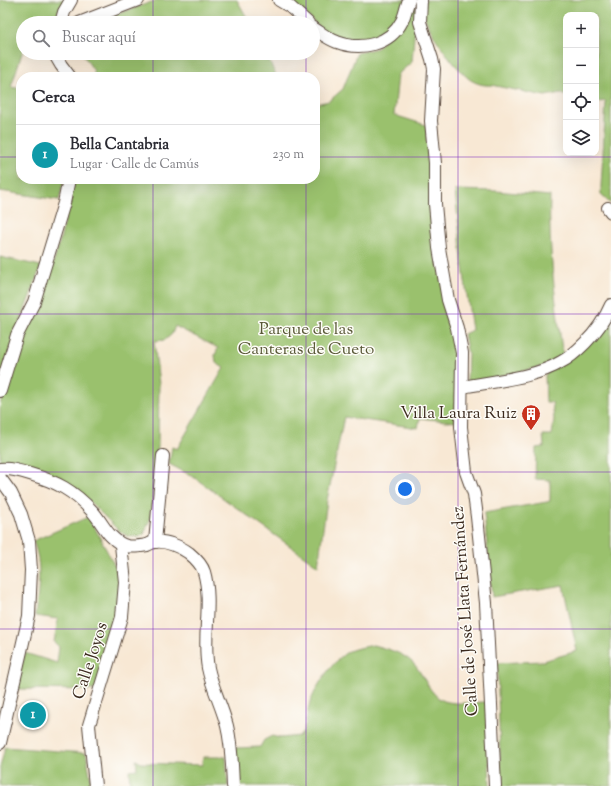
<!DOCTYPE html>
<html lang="es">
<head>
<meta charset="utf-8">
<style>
  :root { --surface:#fff; --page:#f7f7f7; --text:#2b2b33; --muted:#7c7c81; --line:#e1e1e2; --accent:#c8321e }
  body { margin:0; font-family:"Sorts Mill Goudy",serif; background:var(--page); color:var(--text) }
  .controls { position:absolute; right:12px; top:12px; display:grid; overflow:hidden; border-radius:8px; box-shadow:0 4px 16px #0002 }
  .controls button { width:36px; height:36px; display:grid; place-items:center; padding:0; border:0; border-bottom:1px solid var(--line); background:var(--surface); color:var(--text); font:20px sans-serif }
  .you { position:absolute; left:405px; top:489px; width:14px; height:14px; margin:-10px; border:3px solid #fff; border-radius:50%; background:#1a73e8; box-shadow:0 0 0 6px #1a73e833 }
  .badge { display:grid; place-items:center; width:26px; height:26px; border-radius:50%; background:var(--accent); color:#fff; font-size:13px; font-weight:700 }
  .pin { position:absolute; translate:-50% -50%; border:2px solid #fff; box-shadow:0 1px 4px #0006 }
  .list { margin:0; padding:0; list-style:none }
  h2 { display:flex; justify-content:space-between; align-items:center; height:52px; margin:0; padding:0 16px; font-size:17px }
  h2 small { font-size:13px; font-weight:400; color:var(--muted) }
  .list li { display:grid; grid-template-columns:26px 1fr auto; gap:12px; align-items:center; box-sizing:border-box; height:60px; padding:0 16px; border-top:1px solid var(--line) }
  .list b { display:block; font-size:15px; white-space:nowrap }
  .list p { margin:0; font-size:13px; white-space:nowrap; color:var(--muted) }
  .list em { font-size:13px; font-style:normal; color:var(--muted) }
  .icon { flex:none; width:22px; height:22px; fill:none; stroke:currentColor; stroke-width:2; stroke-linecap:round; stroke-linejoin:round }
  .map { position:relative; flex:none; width:611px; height:786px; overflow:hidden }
  .search { position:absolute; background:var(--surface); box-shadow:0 4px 16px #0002; left:16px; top:16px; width:304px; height:44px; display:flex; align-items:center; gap:10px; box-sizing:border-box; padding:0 14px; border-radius:22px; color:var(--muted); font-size:15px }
  .panel { position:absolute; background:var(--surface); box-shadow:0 4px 16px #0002; left:16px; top:72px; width:304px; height:112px; border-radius:16px }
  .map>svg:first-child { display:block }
  .green { fill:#9ac16d; stroke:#6a7646 }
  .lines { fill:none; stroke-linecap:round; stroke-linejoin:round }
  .minor-casing { stroke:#574639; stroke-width:14 }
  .minor { stroke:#fff; stroke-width:12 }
  .grid { fill:none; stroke:#7b2cbf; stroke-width:1; stroke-opacity:0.55 }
  .labels { text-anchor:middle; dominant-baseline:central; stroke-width:3; stroke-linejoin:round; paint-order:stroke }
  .park-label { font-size:17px; fill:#585736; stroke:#fdfcf7 }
  .poi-label { font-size:17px; fill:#3b2a1e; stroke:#fdfcf7; text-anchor:end }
  .street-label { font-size:17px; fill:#3b2a1e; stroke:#fdfcf7 }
</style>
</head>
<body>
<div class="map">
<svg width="611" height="786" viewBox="0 0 611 786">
  <rect width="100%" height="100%" fill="#fdfcf7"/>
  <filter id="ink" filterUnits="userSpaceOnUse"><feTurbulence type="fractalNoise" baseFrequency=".025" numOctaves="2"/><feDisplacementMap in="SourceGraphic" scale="8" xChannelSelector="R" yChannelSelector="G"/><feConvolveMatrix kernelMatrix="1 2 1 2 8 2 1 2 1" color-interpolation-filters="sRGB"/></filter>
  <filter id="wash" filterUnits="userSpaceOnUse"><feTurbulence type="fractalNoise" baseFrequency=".012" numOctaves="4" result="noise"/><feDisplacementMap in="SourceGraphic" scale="16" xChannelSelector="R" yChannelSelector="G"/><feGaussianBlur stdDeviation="0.9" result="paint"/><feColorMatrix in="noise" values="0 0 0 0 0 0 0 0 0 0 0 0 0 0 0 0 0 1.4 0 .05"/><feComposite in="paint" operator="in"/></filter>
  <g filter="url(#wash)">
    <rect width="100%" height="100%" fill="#f8e8d4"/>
    <g class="green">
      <polygon points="0,0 66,0 51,23 23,23 23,50 11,87 21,89 21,179 64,179 59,200 0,191"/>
      <polygon points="157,0 237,0 250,23 97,23 107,18"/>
      <polygon points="290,0 406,0 397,21 369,39 349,41 328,35"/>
      <path d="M413,0h4l-5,62 -14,12 -4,41 32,10 7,108 24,125 -2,64 -35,-4 -2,10 -74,-11 -17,83 -9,66 -126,-90 -23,-12 3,-17 5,2 47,-81 -8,-5 -1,-8 3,-7 -43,-22 -3,8 -7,6 -11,1 5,43 -1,63 -8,72 -6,15 -5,3 -11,-1 -9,-5 -37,-37 -18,-13 -64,-19c0,-16 0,-40 0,-55 8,-48 35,-89 50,-134 11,-30 17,-63 24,-94h241v-75l14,-3 14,-12 14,-36 21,-5z"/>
      <path d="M425,0h186v204l-10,-9v-9l5,-85 -7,1 -3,-1v-86h-30v81l-5,-3 -16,3 -54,-11c-7,1 -17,-2 -23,-7 -14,-12 -39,-45 -44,-63 -1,-4 0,-10 1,-15z"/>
      <polygon points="82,53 265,53 277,77 93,77 94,71"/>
      <path d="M455,190l41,1 54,5c-2,54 6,108 13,161l-14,8 -79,18 -3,-2 1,-27 -4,-20 8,-4 -10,-70z"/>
      <polygon points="0,257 41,266 0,377"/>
      <polygon points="611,313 611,786 501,786 497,663 543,661 577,651 563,585 492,597 484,513 547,502 550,501 550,480 535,479 536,448 544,447 543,435 552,435 554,419 552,402 546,402 545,375"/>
      <path d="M88,517l7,11 24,46v38l-24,78 -80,-1 10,-36 32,10 2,-16 -5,-5 4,-23 -23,-3c3,-25 8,-51 -2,-75z"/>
      <path d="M373,645c14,4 29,7 40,18 10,10 17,33 31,38 13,4 30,1 43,1l3,84h-252l-3,-38 25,-1 4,-7 8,-4 8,2 20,-2c7,-10 6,-19 9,-30 6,-19 23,-45 40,-55 7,-3 17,-4 24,-6z"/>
      <polygon points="5,747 86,753 92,786 0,786 0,768"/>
      <polygon points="203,757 226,757 228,786 130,786 129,770 137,769 136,760 141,763 202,765"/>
    </g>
  </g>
  <g filter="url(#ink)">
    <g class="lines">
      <defs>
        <g id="minor">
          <polyline points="279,0 289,6 308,23"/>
          <polyline points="421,0 420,22 432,59 434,69 431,121 435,163 435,204 439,248 448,300 457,328 462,353 461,427 466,472 474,494 477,517 486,603 495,786"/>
          <polyline points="61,23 64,12 71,0"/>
          <polyline points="79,23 138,0"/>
          <path d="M313,28c8,5 15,11 24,14 24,9 53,3 65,-21 3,-6 4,-14 7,-21"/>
          <polyline points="54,53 61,65 70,77"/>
          <polyline points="608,208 611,212"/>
          <path d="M462,387c31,-6 73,-9 99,-25 10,-5 17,-12 24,-19 11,-11 20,-24 26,-38"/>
          <polyline points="0,391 17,335 34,302 64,203 69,179"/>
          <path d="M0,469c10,-1 20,2 30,5 27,8 43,16 63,38 7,8 11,17 18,24 12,12 19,12 36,9 3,-1 5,-3 8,-3 10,-2 26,5 34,11 6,5 13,12 15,19 9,31 -2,65 4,96 4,20 14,38 19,58 5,20 5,40 6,60"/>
          <polyline points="0,478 11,493 21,514 29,541 31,570 29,616 0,743"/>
          <polyline points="155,542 163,456"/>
          <polyline points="95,786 89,725 122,617 125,582 121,545"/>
        </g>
      </defs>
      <use href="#minor" class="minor-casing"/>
      <use href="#minor" class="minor"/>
    </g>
  </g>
  <path class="grid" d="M153,0v23M306,0v23M458,0v786M153,53v24M306,53v24M0,157h21M315,157h296M153,179v607M306,179v607M0,314h611M0,472h611M0,629h611"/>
  <defs>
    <symbol id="building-pin" viewBox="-11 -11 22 30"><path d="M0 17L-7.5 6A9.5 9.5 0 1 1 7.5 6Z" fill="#c8321e" stroke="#fdfcf7"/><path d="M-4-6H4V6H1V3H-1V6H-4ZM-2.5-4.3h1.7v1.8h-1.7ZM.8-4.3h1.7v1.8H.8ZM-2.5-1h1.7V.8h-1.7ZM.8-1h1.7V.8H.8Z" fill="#fff"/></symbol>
  </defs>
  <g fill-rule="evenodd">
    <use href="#building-pin" x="520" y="403" width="22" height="30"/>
  </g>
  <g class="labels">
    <g class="park-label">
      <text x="306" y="330">Parque de las<tspan x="306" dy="20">Canteras de Cueto</tspan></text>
    </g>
    <g class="poi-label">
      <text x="517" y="414">Villa Laura Ruiz</text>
    </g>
    <g class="street-label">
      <text transform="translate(466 611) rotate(-94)">Calle de José Llata Fernández</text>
      <text transform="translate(91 661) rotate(-72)">Calle Joyos</text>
    </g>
  </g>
</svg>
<div class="controls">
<button>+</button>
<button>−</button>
<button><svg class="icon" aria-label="locate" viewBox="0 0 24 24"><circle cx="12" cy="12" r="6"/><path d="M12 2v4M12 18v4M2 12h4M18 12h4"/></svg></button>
<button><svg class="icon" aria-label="layers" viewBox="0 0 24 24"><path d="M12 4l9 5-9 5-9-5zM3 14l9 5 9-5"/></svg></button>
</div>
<div class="you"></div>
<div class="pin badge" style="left:33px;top:715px;background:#0f9aa8">1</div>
<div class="search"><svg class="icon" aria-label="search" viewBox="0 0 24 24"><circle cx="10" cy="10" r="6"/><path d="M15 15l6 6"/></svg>Buscar aquí</div>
<section class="panel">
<h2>Cerca<small></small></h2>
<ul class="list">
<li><span class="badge" style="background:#0f9aa8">1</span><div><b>Bella Cantabria</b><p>Lugar · Calle de Camús</p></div><em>230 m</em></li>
</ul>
</section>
</div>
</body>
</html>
